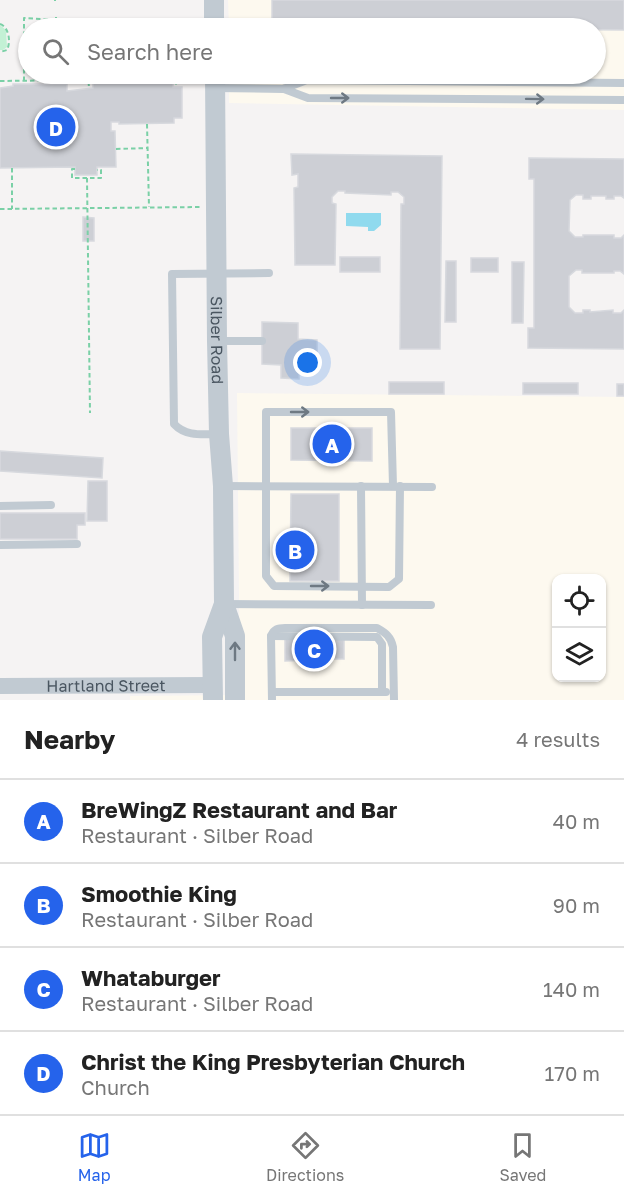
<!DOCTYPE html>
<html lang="en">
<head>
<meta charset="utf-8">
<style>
  :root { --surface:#fff; --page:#f6f6f6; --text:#222; --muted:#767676; --line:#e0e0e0; --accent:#2563eb }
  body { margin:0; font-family:"Golos Text",sans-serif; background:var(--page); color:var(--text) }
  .controls { position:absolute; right:18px; bottom:18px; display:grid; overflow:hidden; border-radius:12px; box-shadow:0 2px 4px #0004 }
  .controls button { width:54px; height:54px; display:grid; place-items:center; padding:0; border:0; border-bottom:2px solid var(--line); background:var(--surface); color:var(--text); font:30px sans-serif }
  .you { position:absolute; left:308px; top:363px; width:21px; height:21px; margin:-15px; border:4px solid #fff; border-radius:50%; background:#1a73e8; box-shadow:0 0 0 9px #1a73e833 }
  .badge { display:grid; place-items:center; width:39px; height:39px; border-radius:50%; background:var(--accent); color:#fff; font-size:20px; font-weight:700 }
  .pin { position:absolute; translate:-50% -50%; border:3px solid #fff; box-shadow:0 2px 6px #0006 }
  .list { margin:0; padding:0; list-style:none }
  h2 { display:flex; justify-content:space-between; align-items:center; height:78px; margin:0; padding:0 24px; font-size:26px }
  h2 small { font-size:20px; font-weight:400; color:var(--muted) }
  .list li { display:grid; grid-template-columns:39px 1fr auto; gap:18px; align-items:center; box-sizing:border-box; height:84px; padding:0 24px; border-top:2px solid var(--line) }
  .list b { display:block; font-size:22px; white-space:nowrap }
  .list p { margin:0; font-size:20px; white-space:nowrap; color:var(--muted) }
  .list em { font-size:20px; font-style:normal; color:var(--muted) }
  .icon { flex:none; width:33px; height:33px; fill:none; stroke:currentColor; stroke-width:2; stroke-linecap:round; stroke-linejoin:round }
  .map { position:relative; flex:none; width:624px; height:700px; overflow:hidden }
  .search { position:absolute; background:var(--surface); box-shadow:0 2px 4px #0004; left:18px; right:18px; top:18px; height:66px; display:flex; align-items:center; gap:15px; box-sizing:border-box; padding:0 21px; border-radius:33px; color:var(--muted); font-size:22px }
  .sheet { height:414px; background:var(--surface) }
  nav { display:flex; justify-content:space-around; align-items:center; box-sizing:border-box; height:84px; border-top:2px solid var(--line); background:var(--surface); font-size:16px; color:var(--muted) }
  nav a { display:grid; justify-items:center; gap:3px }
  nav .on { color:var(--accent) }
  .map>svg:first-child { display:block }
  .commercial { fill:#fdf9ef; fill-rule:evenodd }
  .green { fill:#c3f1d5 }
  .water { fill:#90daee }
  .building { fill:#cdcfd5; stroke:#d7d9de; stroke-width:1.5 }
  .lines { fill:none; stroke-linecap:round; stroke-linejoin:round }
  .path { stroke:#7ad0a6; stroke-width:2; stroke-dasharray:4.5 3; stroke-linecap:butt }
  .service { stroke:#c1cad2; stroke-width:8 }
  .minor { stroke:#c1cad2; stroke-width:16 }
  .tertiary { stroke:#c1cad2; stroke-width:20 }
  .oneway { stroke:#6e7983 }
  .labels { text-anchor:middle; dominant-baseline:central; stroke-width:6; stroke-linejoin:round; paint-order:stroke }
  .street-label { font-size:16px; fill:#4a5661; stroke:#fff }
</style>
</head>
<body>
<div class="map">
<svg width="624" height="700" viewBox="0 0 624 700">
  <rect width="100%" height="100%" fill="#f5f3f3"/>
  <g class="commercial">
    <polygon points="228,0 624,0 624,110 229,103 229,74 596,74 596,28 229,28"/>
    <path d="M237,393l387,4v303h-494v-4l110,-1zM556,578h46v100h-46z"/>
  </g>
  <polygon class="green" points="0,25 6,30 7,47 3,50 0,50"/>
  <polygon class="water" points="346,213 381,213 381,225 374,231 368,231 368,227 346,226"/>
  <g class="building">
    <polygon points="272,0 624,0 624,30 272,27"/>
    <polygon points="93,74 158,74 158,82 173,81 173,87 182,87 182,118 174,118 174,123 119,124 119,122 111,122 111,131 115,131 116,167 97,167 97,175 75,175 75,167 0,168 0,88 13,86 13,84 67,84 67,91 93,88"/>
    <polygon points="291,154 442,156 440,349 400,349 401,204 404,204 404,197 398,192 391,192 391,195 345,193 345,191 338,191 332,197 332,203 336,204 335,265 295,265 294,188 298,187 298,174 292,175"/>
    <polygon points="529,158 624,159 624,198 621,196 614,196 614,199 606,199 606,196 591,196 591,199 583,199 583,195 576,195 570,200 569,231 575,237 583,237 583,235 614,235 614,238 621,238 624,235 624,274 620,271 614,271 614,273 582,273 582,270 576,270 569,276 569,307 575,313 583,313 583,310 590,310 590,312 613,310 613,313 621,313 624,310 624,349 528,348 528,328 534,328 534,179 529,179"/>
    <polygon points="83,217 94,218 94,241 83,241"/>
    <rect x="340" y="257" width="40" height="15"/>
    <rect x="471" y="258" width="27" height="14"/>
    <polygon points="446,261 456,261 456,322 445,322"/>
    <polygon points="512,262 524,262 523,323 512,323"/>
    <polygon points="262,322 298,323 298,339 317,340 317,362 299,362 299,379 281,378 281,365 262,364"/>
    <rect x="389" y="382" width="55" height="12"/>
    <rect x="523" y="383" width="55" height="11"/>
    <rect x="617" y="384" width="7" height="12"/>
    <polygon points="291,428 372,428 372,461 291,460"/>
    <polygon points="0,451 103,458 102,478 0,471"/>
    <polygon points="88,481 107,481 107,521 87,521"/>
    <polygon points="291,494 339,494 339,581 290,581"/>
    <polygon points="0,513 85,513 85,525 77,525 77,539 0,539"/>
    <polygon points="344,637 344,659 322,659 322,664 313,665 313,660 285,661 285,639"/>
  </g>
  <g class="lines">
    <g class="path">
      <polyline points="55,1 55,0"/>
      <polyline points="56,17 56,28"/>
      <path d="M0,24c9,3 11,18 7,26l-7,2"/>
      <polyline points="88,74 89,88"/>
      <polyline points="158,77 164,77 164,74"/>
      <polyline points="164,77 164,79 176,79 176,87"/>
      <polyline points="0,81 88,80"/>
      <polyline points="24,81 24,18 56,20"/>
      <polyline points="147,124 149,207"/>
      <polyline points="116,149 148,148"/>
      <polyline points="12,168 12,209"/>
      <polyline points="75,169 72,169 72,178 101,178 101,170 97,170"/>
      <polyline points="87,178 90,413"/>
      <polyline points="0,209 200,207"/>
    </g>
    <g class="service">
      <polyline points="215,88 283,89 307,80 624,83"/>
      <polyline points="284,89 308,98 624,100"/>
      <polyline points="218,341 262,341"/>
      <path d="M219,434c-16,0 -33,3 -45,-10l-2,-150 97,-1"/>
      <polyline points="224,486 432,487"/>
      <polyline points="361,486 362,605"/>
      <polyline points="393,486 391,412 266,412 266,576 274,586 389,587 399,579 400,486"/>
      <polyline points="0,506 51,505"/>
      <polyline points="0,545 77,544"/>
      <polyline points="225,604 431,605"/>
      <polyline points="271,636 377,637 382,644 382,692"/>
      <polyline points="272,692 386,692"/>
      <path d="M272,700l-1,-64c3,-7 7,-8 14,-8h92c9,5 14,9 16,19l1,53"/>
    </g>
    <path class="minor" id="s1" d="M0,686l213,-1"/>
    <g class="tertiary">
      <polyline points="214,28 214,0"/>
      <path id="s2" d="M215,74l2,267 2,93 4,52 1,118 11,32v64"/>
      <polyline points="213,700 212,637 224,604"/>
    </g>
  </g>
  <defs><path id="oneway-shaft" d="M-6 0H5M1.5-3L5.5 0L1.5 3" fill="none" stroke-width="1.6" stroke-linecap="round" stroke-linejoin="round" transform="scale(1.5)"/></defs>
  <g class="oneway">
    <use href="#oneway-shaft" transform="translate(340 98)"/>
    <use href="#oneway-shaft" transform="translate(535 99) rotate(1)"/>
    <use href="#oneway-shaft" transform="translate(300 412)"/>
    <use href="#oneway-shaft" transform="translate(320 586)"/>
    <use href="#oneway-shaft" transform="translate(235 651) rotate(-90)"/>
  </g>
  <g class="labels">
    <g class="street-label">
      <text stroke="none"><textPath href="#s2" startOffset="266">Silber Road</textPath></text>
      <text stroke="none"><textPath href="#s1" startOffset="106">Hartland Street</textPath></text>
    </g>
  </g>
</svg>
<div class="controls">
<button><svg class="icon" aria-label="locate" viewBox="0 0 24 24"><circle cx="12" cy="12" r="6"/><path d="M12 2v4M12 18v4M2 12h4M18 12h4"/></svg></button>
<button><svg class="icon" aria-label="layers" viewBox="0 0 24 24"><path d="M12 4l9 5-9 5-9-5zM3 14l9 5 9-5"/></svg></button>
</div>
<div class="you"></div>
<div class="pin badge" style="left:332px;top:444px">A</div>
<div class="pin badge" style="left:295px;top:550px">B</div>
<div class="pin badge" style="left:314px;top:649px">C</div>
<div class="pin badge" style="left:56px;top:127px">D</div>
<div class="search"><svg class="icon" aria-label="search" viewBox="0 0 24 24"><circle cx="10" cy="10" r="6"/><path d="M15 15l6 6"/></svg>Search here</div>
</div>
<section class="sheet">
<h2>Nearby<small>4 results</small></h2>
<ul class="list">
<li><span class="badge">A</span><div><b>BreWingZ Restaurant and Bar</b><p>Restaurant · Silber Road</p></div><em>40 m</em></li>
<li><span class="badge">B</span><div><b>Smoothie King</b><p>Restaurant · Silber Road</p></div><em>90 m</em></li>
<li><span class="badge">C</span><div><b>Whataburger</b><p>Restaurant · Silber Road</p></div><em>140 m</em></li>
<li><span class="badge">D</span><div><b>Christ the King Presbyterian Church</b><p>Church</p></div><em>170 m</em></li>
</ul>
</section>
<nav>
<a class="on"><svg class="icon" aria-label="map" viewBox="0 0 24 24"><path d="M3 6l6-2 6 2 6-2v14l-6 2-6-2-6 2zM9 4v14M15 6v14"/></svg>Map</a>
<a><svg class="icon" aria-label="directions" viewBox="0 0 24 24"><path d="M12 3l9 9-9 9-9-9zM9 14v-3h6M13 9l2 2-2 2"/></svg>Directions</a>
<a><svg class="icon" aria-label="saved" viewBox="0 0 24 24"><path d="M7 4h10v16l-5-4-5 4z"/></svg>Saved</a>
</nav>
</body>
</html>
